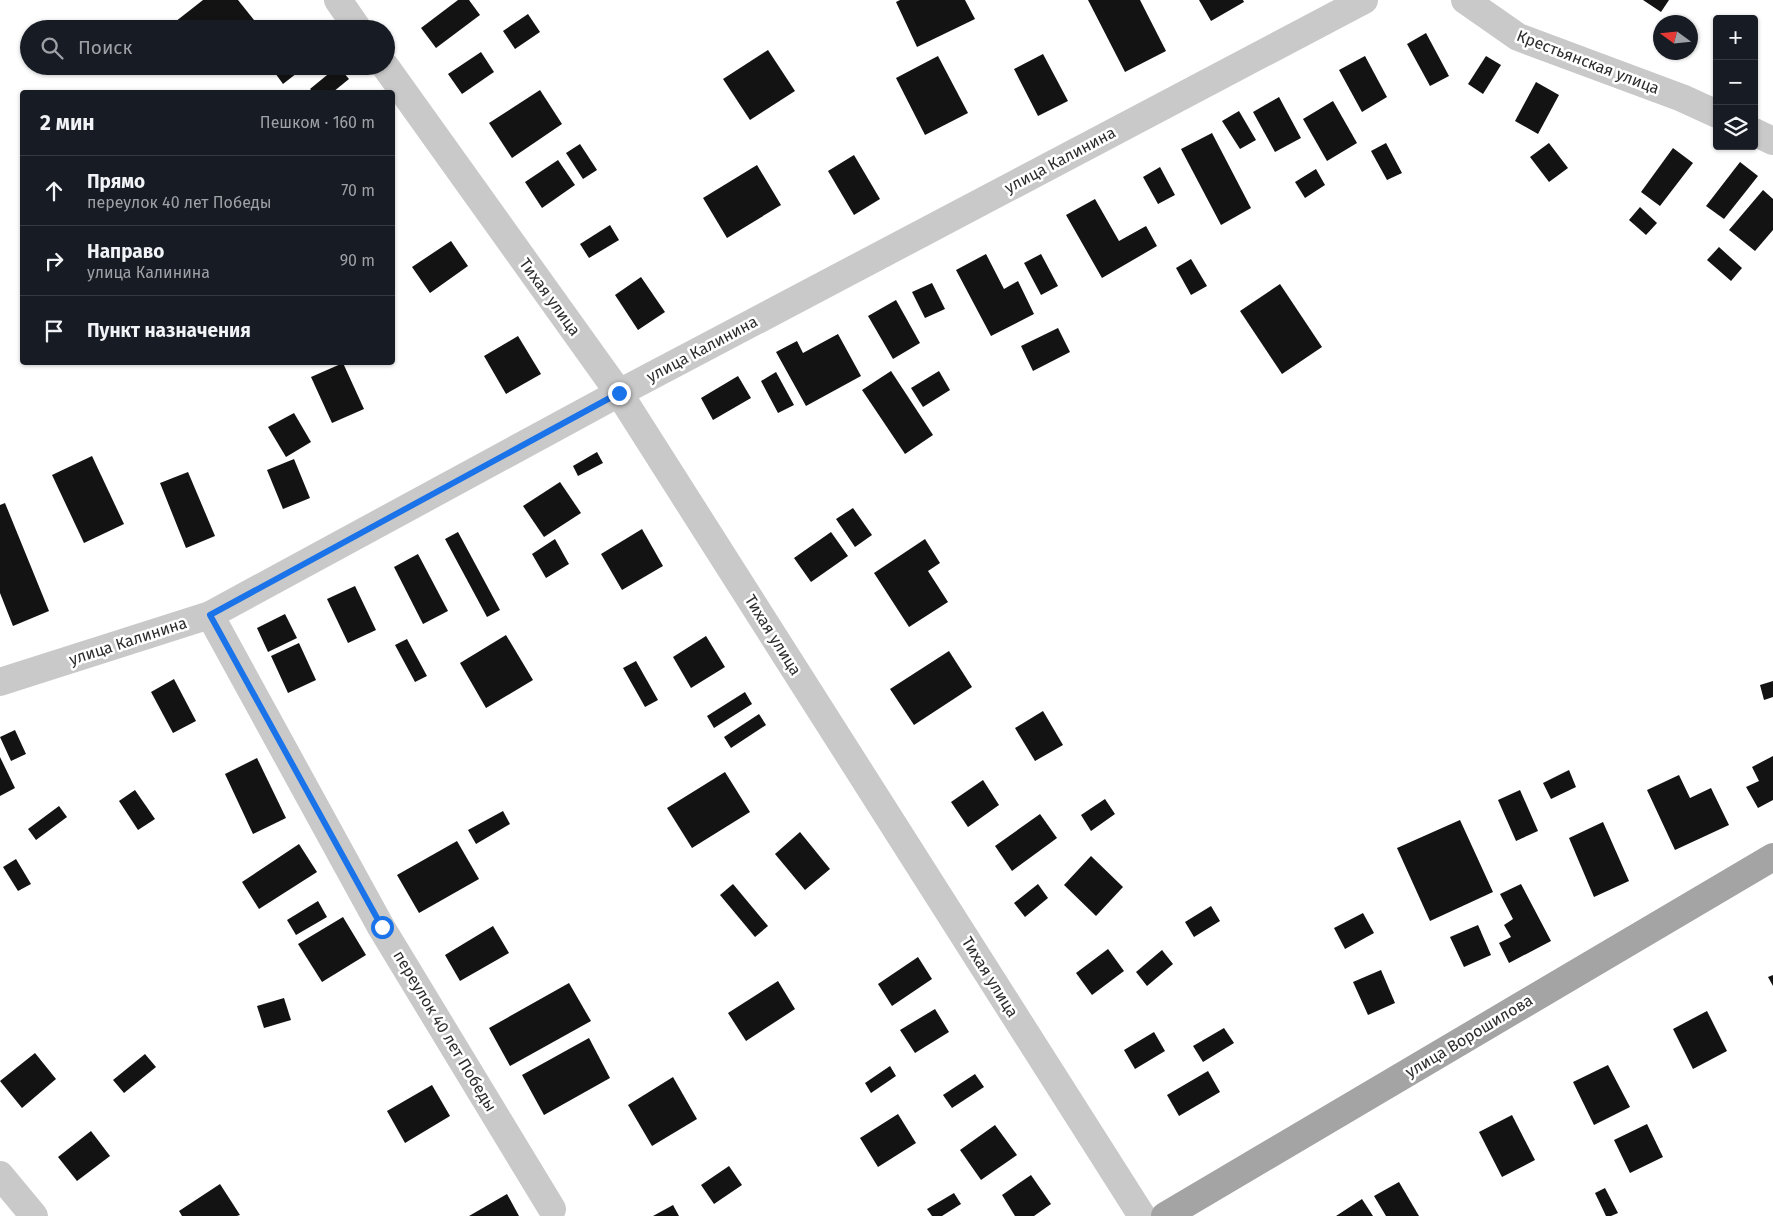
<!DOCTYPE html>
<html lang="ru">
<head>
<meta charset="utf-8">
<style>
  :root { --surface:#171b24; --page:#242831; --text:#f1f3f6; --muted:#9ea1a6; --line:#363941 }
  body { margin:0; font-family:"Fira Sans",sans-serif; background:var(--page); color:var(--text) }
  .controls { position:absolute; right:15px; top:15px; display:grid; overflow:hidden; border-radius:5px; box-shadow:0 1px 4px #0004 }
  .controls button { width:45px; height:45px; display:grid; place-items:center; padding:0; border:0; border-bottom:1px solid var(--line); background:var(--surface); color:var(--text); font:25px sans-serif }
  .compass { position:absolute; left:1653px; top:15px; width:45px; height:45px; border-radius:50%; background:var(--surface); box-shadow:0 1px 4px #0004; rotate:285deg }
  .stop { position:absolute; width:15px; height:15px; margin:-11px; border:4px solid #1a73e8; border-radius:50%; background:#fff }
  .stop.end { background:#1a73e8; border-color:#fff; box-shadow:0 1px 5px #0008 }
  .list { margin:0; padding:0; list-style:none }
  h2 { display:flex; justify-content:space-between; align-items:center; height:65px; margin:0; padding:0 20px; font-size:21px }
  h2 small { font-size:16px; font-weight:400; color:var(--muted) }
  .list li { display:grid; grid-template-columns:32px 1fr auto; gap:15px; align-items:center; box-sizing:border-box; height:70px; padding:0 20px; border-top:1px solid var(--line) }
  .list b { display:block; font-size:19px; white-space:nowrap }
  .list p { margin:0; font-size:16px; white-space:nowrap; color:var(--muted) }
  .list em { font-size:16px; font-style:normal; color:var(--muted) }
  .icon { flex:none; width:28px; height:28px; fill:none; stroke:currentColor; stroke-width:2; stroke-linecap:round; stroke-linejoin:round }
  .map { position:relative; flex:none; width:1773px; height:1216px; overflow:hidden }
  .search { position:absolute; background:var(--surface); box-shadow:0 1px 4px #0004; left:20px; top:20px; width:375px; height:55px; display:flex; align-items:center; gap:12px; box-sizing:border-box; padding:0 18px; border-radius:28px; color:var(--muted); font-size:19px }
  .panel { position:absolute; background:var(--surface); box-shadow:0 1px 4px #0004; left:20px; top:90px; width:375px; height:275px; border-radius:5px }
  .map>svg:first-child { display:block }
  .building { fill:#131313 }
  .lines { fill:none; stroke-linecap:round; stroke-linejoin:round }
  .minor { stroke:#c9c9c9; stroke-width:28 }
  .major { stroke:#a4a4a4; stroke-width:28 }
  .route { stroke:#1a73e8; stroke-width:6 }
  .labels { text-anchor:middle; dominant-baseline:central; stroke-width:5; stroke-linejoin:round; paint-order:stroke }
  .street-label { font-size:16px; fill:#2c2c2c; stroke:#fff }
</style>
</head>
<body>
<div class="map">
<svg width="1773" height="1216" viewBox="0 0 1773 1216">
  <rect width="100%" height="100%" fill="#fff"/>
  <g class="building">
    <polygon points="203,0 238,0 254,20 242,29 166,29"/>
    <polygon points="458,0 469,0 480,15 436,48 421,28"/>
    <polygon points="900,0 965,0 975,19 917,47 896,2"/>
    <polygon points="1088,0 1140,0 1166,51 1125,72"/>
    <polygon points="1199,0 1243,0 1244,2 1211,21"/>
    <polygon points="1643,0 1669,0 1661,12"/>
    <polygon points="528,14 540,32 515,49 503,31"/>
    <polygon points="1426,33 1449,76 1430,86 1407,44"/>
    <polygon points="768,50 795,91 750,120 723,79"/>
    <polygon points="481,52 494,72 462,94 448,74"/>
    <polygon points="1043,54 1068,101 1038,116 1014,69"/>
    <polygon points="938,56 968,113 925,135 896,78"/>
    <polygon points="1365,56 1387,97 1362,112 1339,70"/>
    <polygon points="1486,56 1501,65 1483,94 1468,84"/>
    <polygon points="270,66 306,66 283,84"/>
    <polygon points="338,66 349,79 333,92 313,92 310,89"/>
    <polygon points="1536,82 1559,95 1538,134 1515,121"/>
    <polygon points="540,90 562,124 512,158 489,123"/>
    <polygon points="1279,97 1301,138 1275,152 1253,112"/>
    <polygon points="1333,101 1357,143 1327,161 1303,119"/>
    <polygon points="1239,111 1256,140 1240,149 1222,121"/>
    <polygon points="1212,133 1251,208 1221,225 1181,149"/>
    <polygon points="1386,143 1402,173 1387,180 1371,151"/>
    <polygon points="1549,143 1568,168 1549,182 1530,157"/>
    <polygon points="580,144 597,170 583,179 566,153"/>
    <polygon points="1673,148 1693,163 1660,206 1641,192"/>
    <polygon points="854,155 880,199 854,215 828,171"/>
    <polygon points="558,160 575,185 542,208 525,182"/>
    <polygon points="1740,162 1758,176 1724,219 1706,206"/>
    <polygon points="757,165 781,205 727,238 703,198"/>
    <polygon points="1160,167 1175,195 1158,204 1143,177"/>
    <polygon points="1316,169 1325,185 1305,198 1295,182"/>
    <polygon points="1763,190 1773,199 1773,230 1755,251 1729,230"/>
    <polygon points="1095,199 1119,241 1146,226 1157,246 1102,278 1066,215"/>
    <polygon points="1640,207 1657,223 1646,235 1629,220"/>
    <polygon points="610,225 619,240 589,258 580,244"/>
    <polygon points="451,241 468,266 430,293 412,267"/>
    <polygon points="1719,247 1742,268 1731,281 1707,260"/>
    <polygon points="986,254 1004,289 1018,281 1034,314 991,336 956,270"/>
    <polygon points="1041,254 1058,286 1041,295 1024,263"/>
    <polygon points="1191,259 1207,286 1191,295 1176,268"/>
    <polygon points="641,277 665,312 638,330 615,295"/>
    <polygon points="932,283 945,309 925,318 912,292"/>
    <polygon points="1280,284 1322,347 1282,374 1240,311"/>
    <polygon points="896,300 920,343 893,359 868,316"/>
    <polygon points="1058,328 1070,352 1033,371 1021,346"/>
    <polygon points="838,334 861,376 806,406 776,352 797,341 803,353"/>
    <polygon points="518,336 541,374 506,394 484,356"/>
    <polygon points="343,363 364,409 332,423 311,377"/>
    <polygon points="891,371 933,435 905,454 862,390"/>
    <polygon points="939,371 950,390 923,407 911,388"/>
    <polygon points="776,372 794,405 778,413 761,381"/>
    <polygon points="738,376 751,398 713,420 701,398"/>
    <polygon points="294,413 311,442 286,457 268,427"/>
    <polygon points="597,452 603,463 578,476 573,466"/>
    <polygon points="92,456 124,524 84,543 52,475"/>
    <polygon points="294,459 310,498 283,509 267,470"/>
    <polygon points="188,472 215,536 186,548 160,483"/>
    <polygon points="560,482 581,513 544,537 523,506"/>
    <polygon points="5,503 49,611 13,626 0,593 0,505"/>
    <polygon points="853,508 872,535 855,547 836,519"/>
    <polygon points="642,529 663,566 622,590 601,554"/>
    <polygon points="458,532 500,610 487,617 445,539"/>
    <polygon points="831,532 848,556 811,582 794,558"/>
    <polygon points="555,539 569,564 546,578 532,554"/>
    <polygon points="925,539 940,563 928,571 948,602 909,627 874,573"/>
    <polygon points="418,554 448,611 423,624 394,567"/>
    <polygon points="355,586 376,630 348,643 327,599"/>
    <polygon points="285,614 297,638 268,652 257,628"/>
    <polygon points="506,635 533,680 486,708 460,663"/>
    <polygon points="706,636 725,667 691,688 673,657"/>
    <polygon points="407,639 427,676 415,682 395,645"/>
    <polygon points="299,643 316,680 288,693 271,656"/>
    <polygon points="949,651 972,687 914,725 890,689"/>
    <polygon points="636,661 658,700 645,707 623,668"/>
    <polygon points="174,679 196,721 173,733 151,692"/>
    <polygon points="1773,681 1773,697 1764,700 1760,685"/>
    <polygon points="745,692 752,704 714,728 707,716"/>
    <polygon points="1043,711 1063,745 1035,761 1015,728"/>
    <polygon points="759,714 766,725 731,748 724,737"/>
    <polygon points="15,730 26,754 11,761 0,737"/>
    <polygon points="1773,756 1773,800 1758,808 1746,787 1759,781 1752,767"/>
    <polygon points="0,757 15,788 0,796"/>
    <polygon points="257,758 286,818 253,834 225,774"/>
    <polygon points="1569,770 1576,787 1551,799 1543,783"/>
    <polygon points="725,772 750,812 692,848 667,808"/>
    <polygon points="1679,775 1690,798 1711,788 1729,825 1675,850 1647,790"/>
    <polygon points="983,780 999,805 968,827 951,802"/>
    <polygon points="135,790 155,819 138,830 119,801"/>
    <polygon points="1520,790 1538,831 1516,841 1498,800"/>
    <polygon points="1105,799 1115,814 1091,831 1081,815"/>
    <polygon points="59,806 67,817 36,840 28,829"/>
    <polygon points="503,811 510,824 476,844 468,830"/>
    <polygon points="1040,814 1057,838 1012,871 995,846"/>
    <polygon points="1460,820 1493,892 1430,921 1397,848"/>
    <polygon points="1603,822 1629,881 1594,897 1569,838"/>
    <polygon points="800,832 830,869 805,890 775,854"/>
    <polygon points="457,841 479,879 419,913 397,875"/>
    <polygon points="299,844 317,872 259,909 242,882"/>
    <polygon points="1091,856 1123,887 1096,916 1064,885"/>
    <polygon points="16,859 31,884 18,891 3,867"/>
    <polygon points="733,884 768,926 755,937 720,895"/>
    <polygon points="1038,884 1048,898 1025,917 1014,903"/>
    <polygon points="1521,884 1551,941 1509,963 1499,943 1511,937 1504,925 1513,919 1500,894"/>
    <polygon points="318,901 327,917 296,935 287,920"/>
    <polygon points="1211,906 1220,921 1194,937 1185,922"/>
    <polygon points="1363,913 1374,933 1345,949 1334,928"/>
    <polygon points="343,917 366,955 322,982 298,944"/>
    <polygon points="1478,925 1491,955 1464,967 1450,937"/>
    <polygon points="493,926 509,953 460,981 445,955"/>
    <polygon points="1108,949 1124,971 1092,995 1076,973"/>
    <polygon points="1162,950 1173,964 1147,986 1136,972"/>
    <polygon points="918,957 932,979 892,1006 878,984"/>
    <polygon points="1381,970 1395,1003 1368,1015 1353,982"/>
    <polygon points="1773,975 1773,986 1768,977"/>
    <polygon points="778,981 795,1009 746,1041 728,1013"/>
    <polygon points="569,983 591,1021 510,1066 489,1028"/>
    <polygon points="284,998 291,1020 264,1028 257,1006"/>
    <polygon points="935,1009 949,1032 915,1053 900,1030"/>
    <polygon points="1707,1011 1727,1051 1693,1069 1673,1029"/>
    <polygon points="1224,1028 1234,1043 1203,1062 1193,1046"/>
    <polygon points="1154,1032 1165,1051 1135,1069 1124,1050"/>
    <polygon points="589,1038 610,1078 544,1115 522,1075"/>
    <polygon points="35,1053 56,1079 22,1108 0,1081"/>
    <polygon points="145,1054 156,1067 124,1093 113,1080"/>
    <polygon points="1608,1065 1630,1107 1594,1125 1573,1082"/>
    <polygon points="890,1066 896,1076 871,1093 865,1083"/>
    <polygon points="1208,1071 1220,1092 1179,1116 1167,1095"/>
    <polygon points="975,1074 984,1087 952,1108 943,1095"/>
    <polygon points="673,1077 697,1119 652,1146 628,1105"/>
    <polygon points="432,1085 450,1116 405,1143 387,1111"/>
    <polygon points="898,1114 916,1143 878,1167 860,1138"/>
    <polygon points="1512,1115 1535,1160 1502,1177 1479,1132"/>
    <polygon points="1647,1124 1663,1157 1630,1173 1614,1140"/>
    <polygon points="995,1125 1017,1155 981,1180 960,1150"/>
    <polygon points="91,1131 110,1156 77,1181 58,1157"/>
    <polygon points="729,1166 742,1185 714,1204 701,1185"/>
    <polygon points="1031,1175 1051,1204 1034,1216 1015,1216 1002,1195"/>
    <polygon points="1399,1182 1419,1216 1386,1216 1374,1196"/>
    <polygon points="220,1184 240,1215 237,1216 182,1216 179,1211"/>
    <polygon points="1605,1188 1618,1213 1611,1216 1606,1216 1595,1193"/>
    <polygon points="954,1193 961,1204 942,1216 932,1216 927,1209"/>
    <polygon points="507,1194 519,1216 469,1216"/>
    <polygon points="1362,1199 1373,1216 1336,1216"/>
    <polygon points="673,1205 679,1216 653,1216"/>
  </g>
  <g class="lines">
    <g class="minor">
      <polyline points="338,0 358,29"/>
      <polyline points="1465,0 1518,37 1682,98 1717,114"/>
      <polyline points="385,66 619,393 1142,1216"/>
      <polyline points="1754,132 1773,141"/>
      <polyline points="210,615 381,927 552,1209"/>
      <polyline points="0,682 210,615 619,393 1364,0"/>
      <polyline points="0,1175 34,1216"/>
    </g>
    <polyline class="major" points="1165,1216 1773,857"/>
  </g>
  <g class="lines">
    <polyline class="route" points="382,927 210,615 619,393"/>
  </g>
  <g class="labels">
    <g class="street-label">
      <text transform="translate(1588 62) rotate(21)">Крестьянская улица</text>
      <text transform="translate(1060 160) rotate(-28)">улица Калинина</text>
      <text transform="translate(550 297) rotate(54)">Тихая улица</text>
      <text transform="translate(702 349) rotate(-28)">улица Калинина</text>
      <text transform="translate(773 635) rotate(58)">Тихая улица</text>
      <text transform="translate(128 641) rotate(-18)">улица Калинина</text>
      <text transform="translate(990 977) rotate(58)">Тихая улица</text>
      <text transform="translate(445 1031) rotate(59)">переулок 40 лет Победы</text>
      <text transform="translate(1469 1036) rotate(-31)">улица Ворошилова</text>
    </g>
  </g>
</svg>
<div class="controls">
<button>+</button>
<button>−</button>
<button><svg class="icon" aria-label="layers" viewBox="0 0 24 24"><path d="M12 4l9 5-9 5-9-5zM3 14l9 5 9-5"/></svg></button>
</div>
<svg class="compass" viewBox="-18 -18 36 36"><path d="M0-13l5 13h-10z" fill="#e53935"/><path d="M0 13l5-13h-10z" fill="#9ea1a6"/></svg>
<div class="stop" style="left:382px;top:927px"></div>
<div class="stop end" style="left:619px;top:393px"></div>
<div class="search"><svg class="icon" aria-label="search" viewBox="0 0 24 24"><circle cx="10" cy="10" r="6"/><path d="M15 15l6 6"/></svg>Поиск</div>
<section class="panel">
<h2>2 мин<small>Пешком · 160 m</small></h2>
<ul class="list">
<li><svg class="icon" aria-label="ahead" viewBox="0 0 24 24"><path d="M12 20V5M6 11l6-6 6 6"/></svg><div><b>Прямо</b><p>переулок 40 лет Победы</p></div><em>70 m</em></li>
<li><svg class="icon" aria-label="right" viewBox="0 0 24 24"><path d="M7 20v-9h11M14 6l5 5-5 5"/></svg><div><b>Направо</b><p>улица Калинина</p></div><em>90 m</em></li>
<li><svg class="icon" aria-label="arrive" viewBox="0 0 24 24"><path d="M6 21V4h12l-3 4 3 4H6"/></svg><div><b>Пункт назначения</b></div></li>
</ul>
</section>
</div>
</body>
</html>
